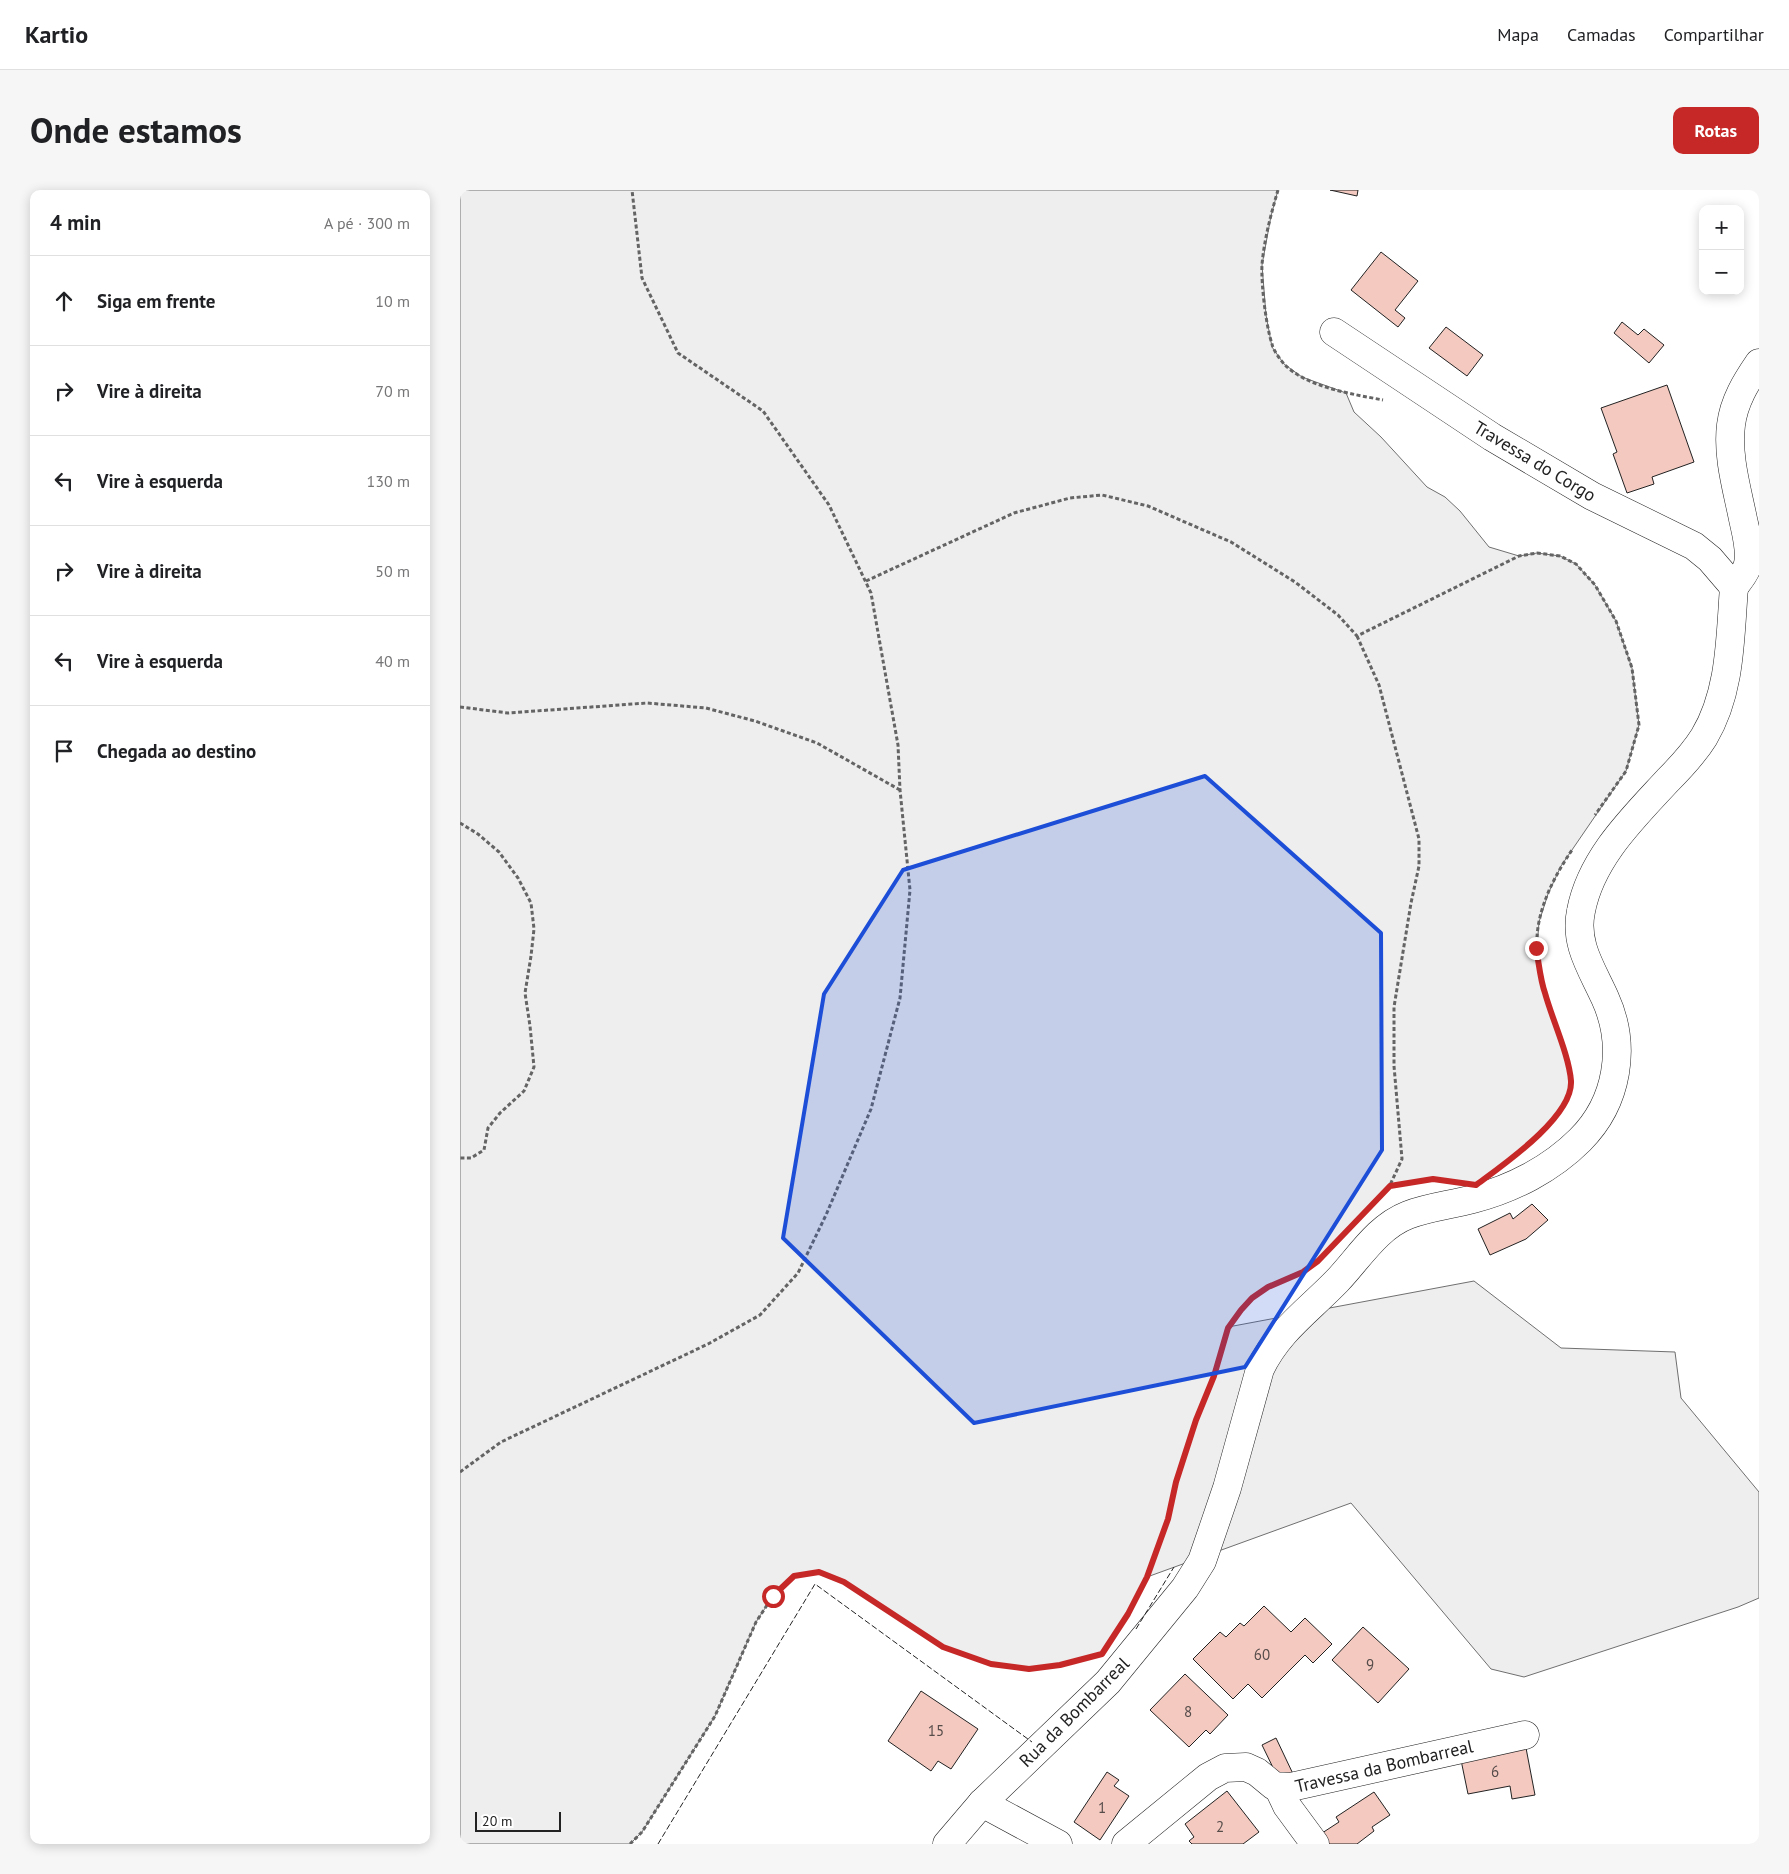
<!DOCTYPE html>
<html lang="pt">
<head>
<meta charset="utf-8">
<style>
  :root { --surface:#fff; --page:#f6f6f6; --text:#202124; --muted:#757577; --line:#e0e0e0; --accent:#c62828 }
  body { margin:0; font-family:"PT Sans",sans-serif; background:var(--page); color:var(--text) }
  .controls { position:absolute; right:15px; top:15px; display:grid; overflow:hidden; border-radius:10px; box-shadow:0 2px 12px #0003 }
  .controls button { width:45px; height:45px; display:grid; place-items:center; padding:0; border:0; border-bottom:1px solid var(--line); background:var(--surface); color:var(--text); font:25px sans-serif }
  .scale { position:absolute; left:15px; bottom:12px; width:86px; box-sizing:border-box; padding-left:5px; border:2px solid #222; border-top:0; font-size:14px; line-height:18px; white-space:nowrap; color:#222; -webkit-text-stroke:4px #fff; paint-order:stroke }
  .stop { position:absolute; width:15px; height:15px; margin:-11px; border:4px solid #c62828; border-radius:50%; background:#fff }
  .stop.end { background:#c62828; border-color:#fff; box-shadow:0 1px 5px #0008 }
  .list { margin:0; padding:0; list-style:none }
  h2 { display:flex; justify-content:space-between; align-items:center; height:65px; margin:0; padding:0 20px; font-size:21px }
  h2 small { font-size:16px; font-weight:400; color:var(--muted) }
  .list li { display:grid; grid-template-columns:32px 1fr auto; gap:15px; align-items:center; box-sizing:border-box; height:90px; padding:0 20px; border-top:1px solid var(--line) }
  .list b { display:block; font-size:19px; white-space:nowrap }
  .list em { font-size:16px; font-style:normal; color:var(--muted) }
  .icon { flex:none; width:28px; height:28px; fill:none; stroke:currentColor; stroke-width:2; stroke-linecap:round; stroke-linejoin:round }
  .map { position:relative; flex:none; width:1299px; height:1654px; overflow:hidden; border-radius:10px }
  header { display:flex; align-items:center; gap:30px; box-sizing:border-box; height:70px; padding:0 25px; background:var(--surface); border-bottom:1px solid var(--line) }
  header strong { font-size:24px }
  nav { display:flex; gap:28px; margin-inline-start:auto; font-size:18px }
  .intro { display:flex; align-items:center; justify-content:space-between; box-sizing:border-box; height:120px; padding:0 30px }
  h1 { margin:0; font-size:35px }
  .button { padding:12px 22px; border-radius:10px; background:var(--accent); color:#fff; font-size:18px; font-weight:700 }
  main { display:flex; gap:30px; padding:0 30px }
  aside { flex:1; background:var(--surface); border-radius:10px; box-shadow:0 2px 12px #0003 }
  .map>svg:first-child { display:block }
  .green { fill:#eee; stroke:#6f6f6f }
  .building { fill:#f3c9c0; stroke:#222 }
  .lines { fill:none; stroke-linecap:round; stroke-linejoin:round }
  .minor-casing { stroke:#222; stroke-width:29 }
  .path { stroke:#646464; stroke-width:3; stroke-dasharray:4 2.5; stroke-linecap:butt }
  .minor { stroke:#fff; stroke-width:28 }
  .fence { stroke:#222; stroke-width:1; stroke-dasharray:6 2.5; stroke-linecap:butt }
  .route { stroke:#c62828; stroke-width:6 }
  .marked { fill:#1d4ed8; fill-opacity:0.2; stroke:#1d4ed8; stroke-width:4; stroke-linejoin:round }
  .labels { text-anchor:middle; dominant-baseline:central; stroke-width:4; stroke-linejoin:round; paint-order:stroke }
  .number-label { font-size:15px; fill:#564c4a }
  .street-label { font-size:18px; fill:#222; stroke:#fff }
</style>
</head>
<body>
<header>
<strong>Kartio</strong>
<nav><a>Mapa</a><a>Camadas</a><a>Compartilhar</a></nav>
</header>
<div class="intro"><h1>Onde estamos</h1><a class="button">Rotas</a></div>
<main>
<aside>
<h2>4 min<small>A pé · 300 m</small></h2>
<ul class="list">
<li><svg class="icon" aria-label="ahead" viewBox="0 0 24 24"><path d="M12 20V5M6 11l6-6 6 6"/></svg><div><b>Siga em frente</b></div><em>10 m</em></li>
<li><svg class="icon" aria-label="right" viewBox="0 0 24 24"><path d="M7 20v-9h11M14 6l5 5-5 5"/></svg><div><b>Vire à direita</b></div><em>70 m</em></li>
<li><svg class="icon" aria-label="left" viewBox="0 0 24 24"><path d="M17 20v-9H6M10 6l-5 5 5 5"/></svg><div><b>Vire à esquerda</b></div><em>130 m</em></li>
<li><svg class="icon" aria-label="right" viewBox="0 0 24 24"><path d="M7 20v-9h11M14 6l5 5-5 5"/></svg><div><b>Vire à direita</b></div><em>50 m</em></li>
<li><svg class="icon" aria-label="left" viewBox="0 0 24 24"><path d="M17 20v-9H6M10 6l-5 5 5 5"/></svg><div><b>Vire à esquerda</b></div><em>40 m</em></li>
<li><svg class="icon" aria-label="arrive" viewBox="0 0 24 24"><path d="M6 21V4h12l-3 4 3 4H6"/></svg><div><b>Chegada ao destino</b></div></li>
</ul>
</aside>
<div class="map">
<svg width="1299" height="1654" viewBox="0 0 1299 1654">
  <rect width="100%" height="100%" fill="#fff"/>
  <polygon class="green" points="0,0 818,0 811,26 802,75 806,125 812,157 824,174 842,187 886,203 894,222 921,247 967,297 985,307 1000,321 1029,357 1059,366 1077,363 1100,366 1116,374 1135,395 1156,431 1172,478 1179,535 1166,581 1101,676 1088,704 1079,732 1077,758 1084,800 1105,866 1111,891 1107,909 1095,927 1061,961 1016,995 973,989 930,996 858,1071 843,1082 808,1097 792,1108 768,1137 1014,1091 1101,1158 1215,1162 1221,1208 1299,1302 1299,1408 1278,1417 1064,1487 1031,1479 891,1313 687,1387 668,1424 642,1463 600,1475 569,1479 531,1474 483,1457 384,1392 359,1382 334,1386 313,1406 296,1432 255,1526 182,1642 170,1654 0,1654"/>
  <g class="building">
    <polygon points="870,0 898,0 897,6"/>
    <polygon points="921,62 958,91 935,120 945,128 938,137 891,100"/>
    <polygon points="1162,132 1178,145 1184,139 1204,155 1189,173 1154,143"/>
    <polygon points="986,137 1023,165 1007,186 969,158"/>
    <polygon points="1207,195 1234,272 1192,287 1194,294 1167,303 1153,264 1157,262 1141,218"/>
    <polygon points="1072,1014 1088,1030 1066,1049 1030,1065 1018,1039 1050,1023 1053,1029"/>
    <polygon points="804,1416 831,1442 845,1428 872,1454 853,1473 845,1465 802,1508 788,1494 773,1509 733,1469 760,1442 766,1447 780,1433 784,1436"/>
    <polygon points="903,1437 949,1479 918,1513 872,1470"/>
    <polygon points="725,1484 768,1525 750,1544 746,1540 729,1557 690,1520"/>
    <polygon points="461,1501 518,1539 491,1579 478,1571 471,1581 428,1551"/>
    <polygon points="816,1548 834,1586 820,1592 802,1555"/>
    <polygon points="1066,1558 1075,1605 1052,1609 1050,1596 1008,1604 1001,1570"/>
    <polygon points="647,1582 659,1590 654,1596 669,1606 640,1650 614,1632"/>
    <polygon points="767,1601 799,1642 783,1654 732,1654 729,1651 734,1647 725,1634"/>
    <polygon points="914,1602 930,1625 912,1637 914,1641 897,1654 861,1654 856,1647 879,1632 876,1627"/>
  </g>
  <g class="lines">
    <defs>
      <g id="minor">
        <polyline points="874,142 1032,247 1132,306 1234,356 1250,369 1274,397"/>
        <path d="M1274,397c5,-7 12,-14 14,-23 3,-14 -2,-31 -5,-45 -6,-30 -16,-63 -12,-94 3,-24 15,-43 28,-62"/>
        <polyline points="818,1597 827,1616 855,1654"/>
        <polyline points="522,1613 598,1654"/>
        <path d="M487,1654l35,-41 126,-121 77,-94 17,-27 10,-29 15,-44 33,-119c18,-38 49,-59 77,-88 22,-23 40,-54 71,-66 21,-8 43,-10 65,-16 39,-10 78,-30 107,-59 38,-38 47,-94 25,-142 -13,-29 -31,-54 -24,-87 10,-53 52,-93 87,-131 13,-13 26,-27 36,-43 27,-45 26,-99 30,-150"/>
        <polyline points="666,1654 748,1587 765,1578 786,1577 797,1582 814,1596 831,1597 1065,1545"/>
      </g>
    </defs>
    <use href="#minor" class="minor-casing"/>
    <g class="path">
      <path d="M818,0c-7,24 -14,50 -16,75 -1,19 4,61 10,79 1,6 8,15 12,20 22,23 68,30 99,36"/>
      <polyline points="406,391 554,323 610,308 642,305 688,316 771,352 835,392 878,425 897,446 1059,366 1077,363 1100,366 1116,374 1135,395 1156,431 1172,478 1179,535 1166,581 1135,625"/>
      <polyline points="897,446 919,495 959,649 959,676 951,713 934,817 934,876 942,969 930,995"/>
      <polyline points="0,517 48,523 187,513 246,518 295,531 357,553 440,600"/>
      <polyline points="0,633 18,644 39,662 58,688 71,713 74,739 71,766 65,803 70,836 74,877 64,901 40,923 28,938 24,960 11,968 0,968"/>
      <path d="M1072,950c16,-16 40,-35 39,-59 -1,-20 -11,-41 -17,-59 -8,-23 -16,-49 -17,-74 -2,-35 16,-70 35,-98"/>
      <polyline points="921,1005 930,996 948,993"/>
      <polyline points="0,1282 41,1252 248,1154 300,1125 338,1083 366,1025 411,919 440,808 450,700 440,600 438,555 411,403 369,315 303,221 218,163 182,88 172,0"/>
      <polyline points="673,1413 687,1387 708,1329 716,1292 736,1229 753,1186 768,1137 792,1108 808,1097 846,1080"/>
      <polyline points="170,1654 182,1642 255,1526 296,1432 313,1406 334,1386 359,1382 384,1392 483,1457 531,1474 569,1479 600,1475 631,1467"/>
    </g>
    <use href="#minor" class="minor"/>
    <g class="fence">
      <polyline points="676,1439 714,1377"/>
      <polyline points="198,1654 355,1394 572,1552"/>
    </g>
  </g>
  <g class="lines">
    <path class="route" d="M313,1406l21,-20 25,-4 25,10 99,65 48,17 38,5 31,-4 42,-11 26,-40 19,-37 21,-58 8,-37 20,-62 18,-44 14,-48 13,-18 11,-12 16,-11 35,-15 15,-11 72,-75 43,-7 43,6c27,-20 97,-68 95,-104 -2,-26 -19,-62 -26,-88 -5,-14 -6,-30 -9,-45"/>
  </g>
  <path class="marked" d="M745,586l176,157 1,217 -137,217 -271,56 -191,-185 41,-244 79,-124z"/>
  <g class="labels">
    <g class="number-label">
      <text x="802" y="1464">60</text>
      <text x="910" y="1474">9</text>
      <text x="728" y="1521">8</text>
      <text x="476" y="1540">15</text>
      <text x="1035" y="1581">6</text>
      <text x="642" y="1617">1</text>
      <text x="760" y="1636">2</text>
    </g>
    <g class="street-label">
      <text transform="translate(1075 271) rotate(31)">Travessa do Corgo</text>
      <text transform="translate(614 1522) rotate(-45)">Rua da Bombarreal</text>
      <text transform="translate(924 1576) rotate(-13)">Travessa da Bombarreal</text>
    </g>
  </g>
</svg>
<div class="controls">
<button>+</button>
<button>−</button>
</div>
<div class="scale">20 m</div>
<div class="stop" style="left:313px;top:1406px"></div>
<div class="stop end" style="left:1076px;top:758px"></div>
</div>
</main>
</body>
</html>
